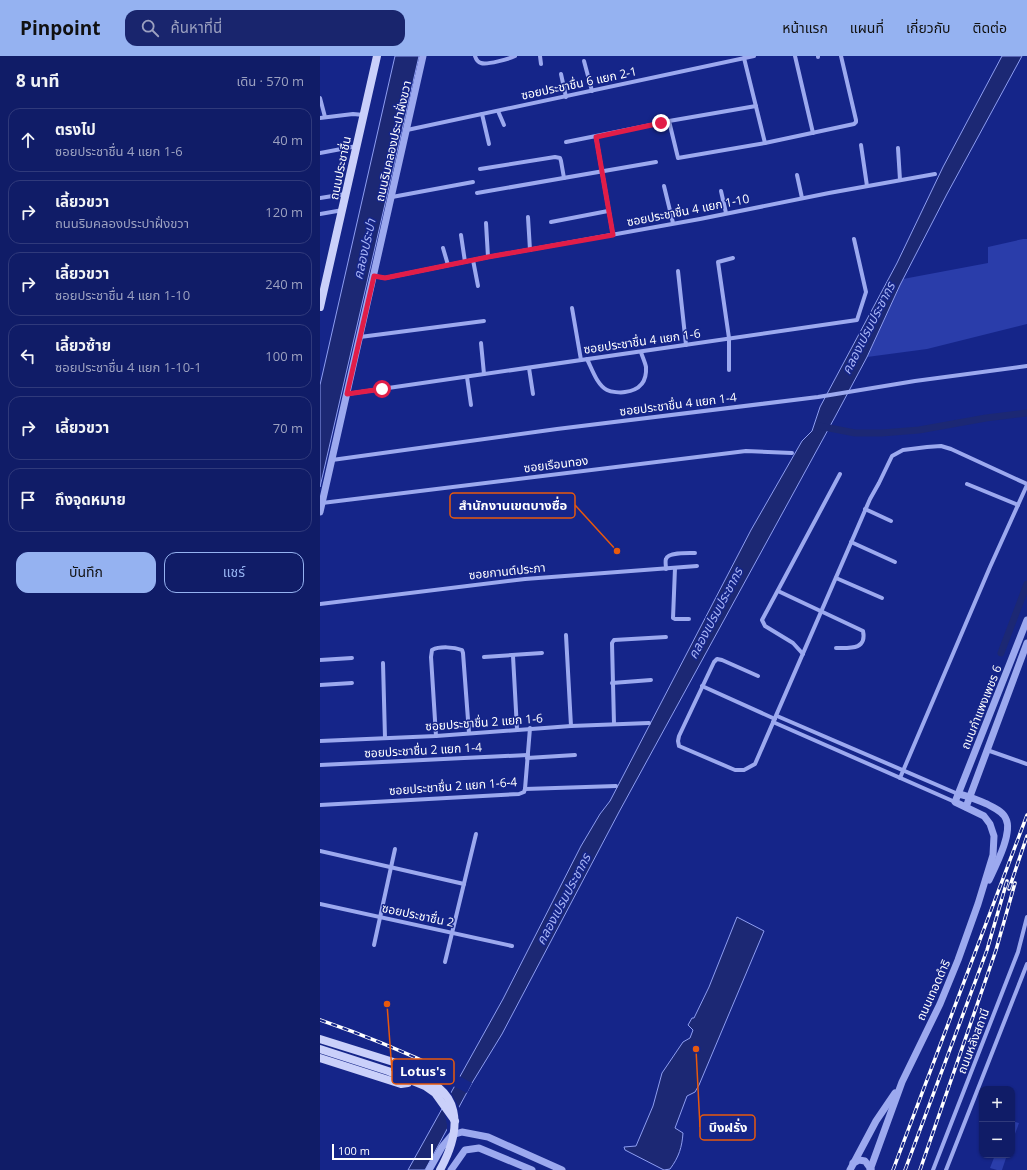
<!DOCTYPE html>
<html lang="th">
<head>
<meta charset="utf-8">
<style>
  :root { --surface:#101c67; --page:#19256d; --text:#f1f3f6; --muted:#9ca1c0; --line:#303a7b; --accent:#95b2f1 }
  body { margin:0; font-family:"Open Sans","Noto Sans Thai",sans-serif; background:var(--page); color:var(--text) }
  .controls { position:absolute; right:12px; bottom:12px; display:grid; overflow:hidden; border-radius:8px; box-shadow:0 1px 3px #0004 }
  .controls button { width:36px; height:36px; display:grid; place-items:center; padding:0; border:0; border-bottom:1px solid var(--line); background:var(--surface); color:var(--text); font:20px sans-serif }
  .scale { position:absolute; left:12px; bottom:10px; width:101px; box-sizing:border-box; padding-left:4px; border:2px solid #fff; border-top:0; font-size:11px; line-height:14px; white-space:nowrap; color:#fff; -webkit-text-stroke:3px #152589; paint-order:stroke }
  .stop { position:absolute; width:12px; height:12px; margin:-9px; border:3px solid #e11d48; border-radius:50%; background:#fff }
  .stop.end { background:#e11d48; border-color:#fff; box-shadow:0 1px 4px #0008 }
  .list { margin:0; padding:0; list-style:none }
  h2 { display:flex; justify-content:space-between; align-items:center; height:52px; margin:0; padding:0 16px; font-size:17px }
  h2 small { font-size:13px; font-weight:400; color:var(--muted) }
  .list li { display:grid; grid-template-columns:26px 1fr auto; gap:12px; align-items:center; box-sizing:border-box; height:64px; margin:0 8px 8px; padding:0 8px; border:1px solid var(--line); border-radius:12px }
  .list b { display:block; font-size:15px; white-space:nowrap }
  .list p { margin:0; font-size:13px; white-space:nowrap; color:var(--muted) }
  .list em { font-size:13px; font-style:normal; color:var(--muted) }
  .actions { display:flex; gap:8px; padding:12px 16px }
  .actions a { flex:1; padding:9px 0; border:1px solid var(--accent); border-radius:12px; text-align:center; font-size:14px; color:var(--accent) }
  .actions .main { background:var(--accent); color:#111 }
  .icon { flex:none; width:22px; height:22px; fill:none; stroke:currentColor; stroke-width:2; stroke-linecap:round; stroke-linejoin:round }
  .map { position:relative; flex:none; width:707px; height:1114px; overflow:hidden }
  header { display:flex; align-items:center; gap:24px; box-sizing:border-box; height:56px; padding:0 20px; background:var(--accent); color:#111 }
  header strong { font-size:19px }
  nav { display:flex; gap:22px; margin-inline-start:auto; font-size:14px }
  .search { width:280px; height:36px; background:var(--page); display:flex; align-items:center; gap:10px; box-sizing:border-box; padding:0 14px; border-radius:12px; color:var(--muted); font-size:15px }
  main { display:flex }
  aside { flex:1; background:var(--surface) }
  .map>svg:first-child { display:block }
  .green { fill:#2a3daa }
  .water { fill:#1c2874; stroke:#8e9ef2 }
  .pier { fill:#152589 }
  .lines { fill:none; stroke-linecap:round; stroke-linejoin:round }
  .canal { stroke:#1c2874; stroke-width:7 }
  .minor { stroke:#9ca9ef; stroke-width:4 }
  .tertiary { stroke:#9ca9ef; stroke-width:7 }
  .secondary { stroke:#cad0fa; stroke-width:8 }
  .rail-casing { stroke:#fff; stroke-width:3.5 }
  .rail { stroke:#152589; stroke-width:2; stroke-dasharray:6; stroke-linecap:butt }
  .route { stroke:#e11d48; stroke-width:5 }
  .labels { text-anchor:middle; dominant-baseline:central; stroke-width:3; stroke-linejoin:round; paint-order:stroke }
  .street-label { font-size:12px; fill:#fff; stroke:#152589 }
  .water-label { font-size:13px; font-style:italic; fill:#a8b4f6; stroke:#152589 }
  .leader { fill:none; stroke:#e8590c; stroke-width:1.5 }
  .callout-dot { fill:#e8590c; stroke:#152589; stroke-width:1.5 }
  .callout { fill:#152589; stroke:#e8590c; stroke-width:1.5 }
  .callout-label { font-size:13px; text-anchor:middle; font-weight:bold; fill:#fff }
</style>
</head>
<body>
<header>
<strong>Pinpoint</strong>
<div class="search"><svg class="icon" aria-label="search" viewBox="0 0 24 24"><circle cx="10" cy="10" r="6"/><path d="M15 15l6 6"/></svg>ค้นหาที่นี่</div>
<nav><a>หน้าแรก</a><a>แผนที่</a><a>เกี่ยวกับ</a><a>ติดต่อ</a></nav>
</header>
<main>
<aside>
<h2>8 นาที<small>เดิน · 570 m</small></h2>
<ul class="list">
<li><svg class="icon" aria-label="ahead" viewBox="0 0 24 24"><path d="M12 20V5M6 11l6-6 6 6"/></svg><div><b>ตรงไป</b><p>ซอยประชาชื่น 4 แยก 1-6</p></div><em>40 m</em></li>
<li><svg class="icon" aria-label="right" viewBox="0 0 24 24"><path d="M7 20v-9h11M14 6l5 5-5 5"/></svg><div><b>เลี้ยวขวา</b><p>ถนนริมคลองประปาฝั่งขวา</p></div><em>120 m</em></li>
<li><svg class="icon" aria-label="right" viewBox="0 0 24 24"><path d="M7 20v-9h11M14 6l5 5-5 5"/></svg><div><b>เลี้ยวขวา</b><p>ซอยประชาชื่น 4 แยก 1-10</p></div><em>240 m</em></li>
<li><svg class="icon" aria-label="left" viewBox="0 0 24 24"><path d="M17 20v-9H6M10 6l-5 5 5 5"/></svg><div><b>เลี้ยวซ้าย</b><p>ซอยประชาชื่น 4 แยก 1-10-1</p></div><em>100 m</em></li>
<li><svg class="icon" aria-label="right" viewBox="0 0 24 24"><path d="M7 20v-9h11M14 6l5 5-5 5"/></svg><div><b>เลี้ยวขวา</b></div><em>70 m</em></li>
<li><svg class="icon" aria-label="arrive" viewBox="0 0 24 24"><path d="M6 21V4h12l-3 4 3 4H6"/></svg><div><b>ถึงจุดหมาย</b></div></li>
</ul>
<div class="actions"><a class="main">บันทึก</a><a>แชร์</a></div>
</aside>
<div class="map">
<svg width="707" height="1114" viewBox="0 0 707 1114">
  <rect width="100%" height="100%" fill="#152589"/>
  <g class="green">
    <polygon points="703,183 707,183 707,268 607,293 547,301 583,223 668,207 668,191"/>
    <polygon points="692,1065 699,1067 692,1086"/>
    <polygon points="675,1099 687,1099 682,1114 677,1114 670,1112"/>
  </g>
  <g class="water">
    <polygon points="75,0 99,0 0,431 0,329"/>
    <polygon points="682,0 702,0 627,138 580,229 547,301 515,361 299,756 182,978 152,1027 105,1114 88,1114 183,943 261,790 280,758 290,745 431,474 482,385 492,375 500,351 577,207 623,111"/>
    <path d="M417,861l27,14 -65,154 -4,7 -8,4 -12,32 8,5c-1,14 -4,24 -13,36l-6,1 -39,-20 -1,-3 12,-1 17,-40 9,-33 21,-31 7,-4 3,-8 -5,-5 4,-7h2l15,-31z"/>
  </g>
  <g class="pier">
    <polygon points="139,1020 152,1027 147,1037 133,1030"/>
    <polygon points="130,1035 140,1053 127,1078 127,1069 125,1059 121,1051"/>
  </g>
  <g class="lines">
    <g class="canal">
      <polyline points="499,370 535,377 562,377 599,374 666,362 707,357"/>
      <polyline points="681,597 707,528"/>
    </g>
    <g class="minor">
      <path d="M155,0c1,3 2,6 6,7 6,2 28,-4 34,-7"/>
      <polyline points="220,0 221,8"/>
      <polyline points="475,0 493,77"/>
      <polyline points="498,0 498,1"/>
      <polyline points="424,2 445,87"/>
      <polyline points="264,5 272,35"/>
      <polyline points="241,18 246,41"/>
      <polyline points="0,42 5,61"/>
      <polyline points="436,50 349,65 358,102 445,87 534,68 536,66 536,64 521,0"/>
      <polyline points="178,55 184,69"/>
      <polyline points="162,58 169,88"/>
      <polyline points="0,62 33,58 44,59"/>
      <polyline points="87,74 434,0"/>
      <polyline points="276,81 293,179"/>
      <polyline points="246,86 341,67"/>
      <polyline points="541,89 547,130"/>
      <polyline points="578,92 580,124"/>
      <polyline points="0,97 37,90"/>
      <polyline points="160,113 235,101 240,102 241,105 244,122"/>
      <polyline points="477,119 482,142"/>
      <polyline points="344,130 353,167"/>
      <polyline points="401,135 406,157"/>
      <polyline points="157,137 336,106"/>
      <polyline points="72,141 153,126"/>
      <polyline points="0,142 25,138"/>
      <polyline points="0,158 23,154"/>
      <polyline points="208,161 210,194"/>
      <polyline points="231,166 288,155"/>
      <polyline points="166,167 168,201"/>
      <polyline points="141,179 145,206"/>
      <polyline points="123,192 128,209"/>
      <polyline points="153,204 158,230"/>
      <polyline points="358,215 366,289"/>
      <polyline points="54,220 65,222 168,201 380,163 509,137 615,118"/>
      <polyline points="252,252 261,304"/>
      <polyline points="40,281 164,265"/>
      <polyline points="161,287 164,318"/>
      <path d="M267,303c5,10 10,26 20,31 4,2 14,3 18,2 15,-2 22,-10 21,-25 -1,-5 -4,-11 -5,-15"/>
      <polyline points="209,312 213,338"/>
      <polyline points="409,314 409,282 398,206 413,202"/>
      <polyline points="147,321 151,349"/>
      <polyline points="27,338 537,264 546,236 534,183"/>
      <polyline points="12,404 237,373 498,341 595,325 707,310"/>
      <polyline points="647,428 698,449"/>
      <polyline points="2,447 426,395 472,397"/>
      <polyline points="545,453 571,465"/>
      <polyline points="531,486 575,506"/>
      <polyline points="355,512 353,562 355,563 369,563"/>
      <path d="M346,513c0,-3 -1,-8 0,-10 2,-7 23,-6 29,-6"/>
      <polyline points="516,522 562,542"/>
      <path d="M458,535l85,40c4,19 -13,17 -27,17"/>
      <polyline points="0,548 205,523 377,510"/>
      <polyline points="246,579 251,670"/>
      <polyline points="483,598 473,587 445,570 442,564 520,418"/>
      <polyline points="193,600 197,673"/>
      <polyline points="164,601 222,597"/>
      <polyline points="0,604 32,602"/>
      <polyline points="63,607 65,682"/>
      <polyline points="438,620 402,604 397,603 394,606 359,680 358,685 359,690 415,714 424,714 435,708 550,443 559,427 572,400 583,394 607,391 621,390 631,393 707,428"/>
      <polyline points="292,627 331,624"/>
      <polyline points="0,629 32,627"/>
      <polyline points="382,630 455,663"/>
      <polyline points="457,660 638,738"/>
      <polyline points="453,666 635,746"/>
      <polyline points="294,668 292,587 294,584 346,581"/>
      <path d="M116,680l-5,-79 1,-7c8,-4 22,-3 30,0l1,3 6,80"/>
      <polyline points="0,685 116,680 251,670 329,667"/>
      <polyline points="667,694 707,708"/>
      <polyline points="207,702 255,699"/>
      <polyline points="0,709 208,699"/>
      <polyline points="580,722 670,511 707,429"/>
      <polyline points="205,733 296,730"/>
      <polyline points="0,749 199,738 204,736 205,733 210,672"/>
      <polyline points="0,795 144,828"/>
      <polyline points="0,848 192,890"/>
      <polyline points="54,889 75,793"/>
      <polyline points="125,906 156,778"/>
      <polyline points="613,1114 698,896 707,861"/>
      <polyline points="626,1114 707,908"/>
    </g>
    <g class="tertiary">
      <polyline points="0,456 103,0"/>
      <path d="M638,738c11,2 19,6 29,10 7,4 16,7 19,15 7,14 -11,48 -17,61"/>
      <polyline points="646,751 707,587"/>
      <polyline points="533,1107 539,1104 545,1105 551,1113"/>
      <polyline points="109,1114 122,1091 132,1079 142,1076 168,1081 242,1114"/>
      <polyline points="131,1114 145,1094 159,1092 212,1114"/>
      <polyline points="530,1114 556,1065 575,1037"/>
      <polyline points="550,1114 582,1026 620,948 638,904 658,848 673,799 674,780 670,768 664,760 635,746 707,564"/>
    </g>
    <g class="secondary">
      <polyline points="0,251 57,0"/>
      <path d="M0,983l83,26c7,5 8,10 5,18l-7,1 -81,-26"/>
      <polyline points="0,993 68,1015 105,1030 115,1037 135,1065"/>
      <path d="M88,1019c55,11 55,53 32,95"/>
    </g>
    <defs>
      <g id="rail">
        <polyline points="689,833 707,780"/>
        <path d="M0,964c44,15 87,33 129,53"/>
        <polyline points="103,1011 126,1023"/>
        <polyline points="573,1114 707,759"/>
        <polyline points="585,1114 667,894 687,825"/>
        <polyline points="600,1114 676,894 695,827"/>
      </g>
    </defs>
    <use href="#rail" class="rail-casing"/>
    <use href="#rail" class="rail"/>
  </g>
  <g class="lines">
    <polyline class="route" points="62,333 27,338 54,220 65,222 168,201 293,179 276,81 341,67"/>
  </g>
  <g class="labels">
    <g class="street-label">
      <text transform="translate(259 27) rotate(-12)">ซอยประชาชื่น 6 แยก 2-1</text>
      <text transform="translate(73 85) rotate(-77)">ถนนริมคลองประปาฝั่งขวา</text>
      <text transform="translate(20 112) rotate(-78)">ถนนประชาชื่น</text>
      <text transform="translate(368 154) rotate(-11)">ซอยประชาชื่น 4 แยก 1-10</text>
      <text transform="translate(322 285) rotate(-8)">ซอยประชาชื่น 4 แยก 1-6</text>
      <text transform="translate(358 348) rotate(-7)">ซอยประชาชื่น 4 แยก 1-4</text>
      <text transform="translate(236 408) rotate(-7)">ซอยเรือนทอง</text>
      <text transform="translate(187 515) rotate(-6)">ซอยกานต์ประภา</text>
      <text transform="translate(661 651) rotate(-68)">ถนนกำแพงเพชร 6</text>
      <text transform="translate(164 666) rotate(-4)">ซอยประชาชื่น 2 แยก 1-6</text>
      <text transform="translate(103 694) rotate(-3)">ซอยประชาชื่น 2 แยก 1-4</text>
      <text transform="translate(133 730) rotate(-4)">ซอยประชาชื่น 2 แยก 1-6-4</text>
      <text transform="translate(98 859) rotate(12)">ซอยประชาชื่น 2</text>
      <text transform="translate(613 934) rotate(-66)">ถนนเทอดดำริ</text>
      <text transform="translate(653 985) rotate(-69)">ถนนหลังสถานี</text>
    </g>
    <g class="water-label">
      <text transform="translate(44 193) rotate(-77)">คลองประปา</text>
      <text transform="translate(548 272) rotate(-63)">คลองเปรมประชากร</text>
      <text transform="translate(395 557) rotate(-62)">คลองเปรมประชากร</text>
      <text transform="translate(243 843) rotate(-62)">คลองเปรมประชากร</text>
    </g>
  </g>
  <path class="leader" d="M297 495L255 449M67 948L72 1015M376 993L380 1071"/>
  <g class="callout-dot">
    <circle cx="297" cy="495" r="4"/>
    <circle cx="67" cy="948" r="4"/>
    <circle cx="376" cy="993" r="4"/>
  </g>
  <g class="callout">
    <rect x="130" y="437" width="125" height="25" rx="4"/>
    <rect x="72" y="1003" width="62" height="25" rx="4"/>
    <rect x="380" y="1059" width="55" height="25" rx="4"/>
  </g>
  <g class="callout-label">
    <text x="193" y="454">สำนักงานเขตบางซื่อ</text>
    <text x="103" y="1020">Lotus's</text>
    <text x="408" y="1076">บึงฝรั่ง</text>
  </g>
</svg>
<div class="controls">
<button>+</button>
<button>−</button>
</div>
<div class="scale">100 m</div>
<div class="stop" style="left:62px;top:333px"></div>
<div class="stop end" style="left:341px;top:67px"></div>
</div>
</main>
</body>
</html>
